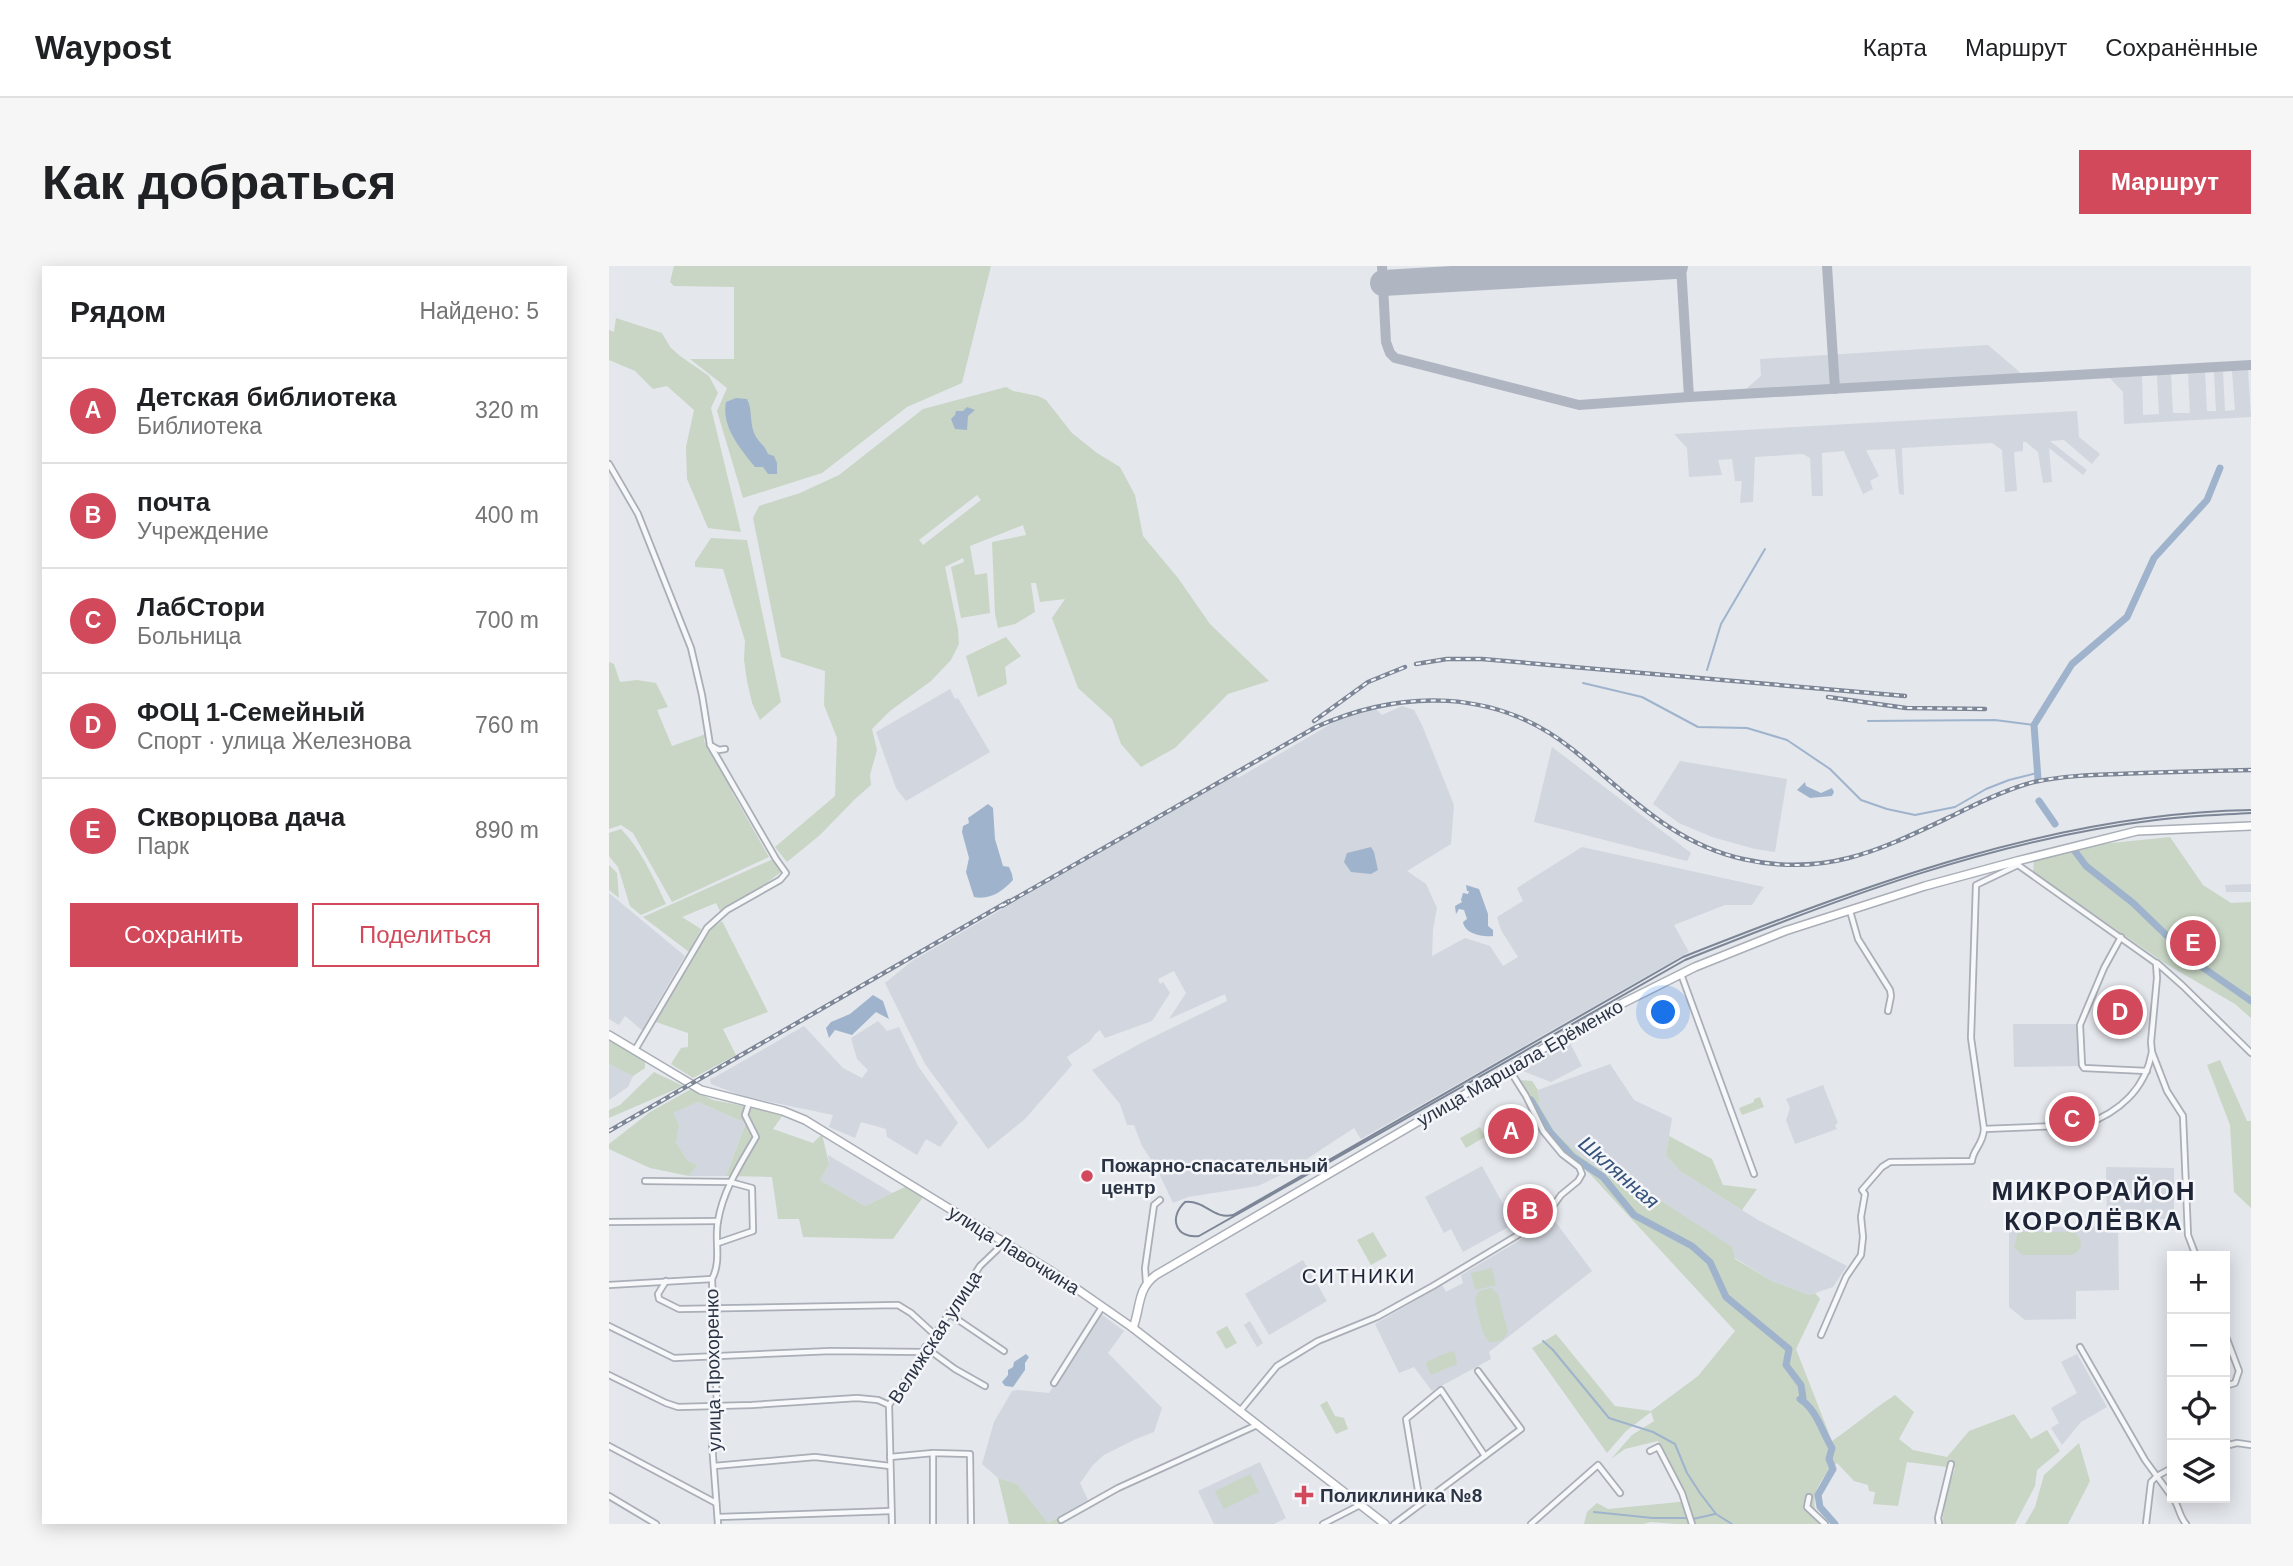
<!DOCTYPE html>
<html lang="ru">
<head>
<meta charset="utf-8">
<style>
  :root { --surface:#fff; --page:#f6f6f6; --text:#202124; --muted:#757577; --line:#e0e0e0; --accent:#d1495b }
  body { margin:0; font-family:Helvetica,sans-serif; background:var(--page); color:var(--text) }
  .controls { position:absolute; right:21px; bottom:21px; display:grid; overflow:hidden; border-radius:0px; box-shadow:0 4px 18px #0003 }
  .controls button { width:63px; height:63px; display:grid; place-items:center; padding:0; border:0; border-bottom:2px solid var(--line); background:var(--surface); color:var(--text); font:35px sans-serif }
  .you { position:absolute; left:1055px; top:747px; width:24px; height:24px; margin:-18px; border:5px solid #fff; border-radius:50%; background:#1a73e8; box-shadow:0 0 0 10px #1a73e833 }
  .badge { display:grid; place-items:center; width:46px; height:46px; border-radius:50%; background:var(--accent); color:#fff; font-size:23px; font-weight:700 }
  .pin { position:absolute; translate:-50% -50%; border:4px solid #fff; box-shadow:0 2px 7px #0006 }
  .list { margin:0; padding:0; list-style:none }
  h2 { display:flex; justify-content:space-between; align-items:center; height:91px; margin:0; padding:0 28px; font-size:30px }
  h2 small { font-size:23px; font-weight:400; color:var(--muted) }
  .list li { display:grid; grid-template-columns:46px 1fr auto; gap:21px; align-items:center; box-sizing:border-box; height:105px; padding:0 28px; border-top:2px solid var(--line) }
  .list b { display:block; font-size:26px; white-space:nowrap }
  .list p { margin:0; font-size:23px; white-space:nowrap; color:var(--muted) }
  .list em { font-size:23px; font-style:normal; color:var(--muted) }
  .actions { display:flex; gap:14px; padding:21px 28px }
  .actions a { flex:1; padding:16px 0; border:2px solid var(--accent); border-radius:0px; text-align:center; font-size:24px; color:var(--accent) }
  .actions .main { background:var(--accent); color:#fff }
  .icon { flex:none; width:38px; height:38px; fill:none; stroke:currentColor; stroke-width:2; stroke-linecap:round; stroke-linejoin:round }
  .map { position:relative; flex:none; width:1642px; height:1258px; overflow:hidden; border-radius:0px }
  header { display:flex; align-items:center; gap:42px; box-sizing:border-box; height:98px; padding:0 35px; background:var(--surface); border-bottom:2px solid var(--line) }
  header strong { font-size:33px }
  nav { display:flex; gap:38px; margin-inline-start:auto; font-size:24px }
  .intro { display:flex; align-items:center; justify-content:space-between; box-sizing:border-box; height:168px; padding:0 42px }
  h1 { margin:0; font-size:49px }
  .button { padding:18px 32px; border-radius:0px; background:var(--accent); color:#fff; font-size:24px; font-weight:700 }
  main { display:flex; gap:42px; padding:0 42px }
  aside { flex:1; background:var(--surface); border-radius:0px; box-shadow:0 4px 18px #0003 }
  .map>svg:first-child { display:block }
  .built { fill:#d2d6de }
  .green { fill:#c9d6c5; fill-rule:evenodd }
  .water { fill:#9fb4cc }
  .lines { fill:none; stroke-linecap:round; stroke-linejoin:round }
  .stream { stroke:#9fb4cc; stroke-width:2 }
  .river { stroke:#9fb4cc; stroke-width:7 }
  .taxiway { stroke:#b0b6c1; stroke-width:10 }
  .runway { stroke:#b0b6c1; stroke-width:26 }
  .street-casing { stroke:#a9aeb7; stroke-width:8 }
  .secondary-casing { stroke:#a9aeb7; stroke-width:10 }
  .street { stroke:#f7f8fa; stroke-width:4.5 }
  .secondary { stroke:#fff; stroke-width:7 }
  .tram { stroke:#7d8696; stroke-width:2 }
  .rail-casing { stroke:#7d8696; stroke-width:4.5 }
  .rail { stroke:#f4f6f9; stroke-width:2; stroke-dasharray:5; stroke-linecap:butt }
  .poi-dot { fill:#d1495b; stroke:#f4f6f9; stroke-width:2.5 }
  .labels { text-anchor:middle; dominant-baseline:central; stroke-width:5; stroke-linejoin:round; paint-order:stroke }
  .street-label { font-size:19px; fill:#2b3445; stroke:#f4f6f9 }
  .poi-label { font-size:19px; font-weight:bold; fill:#2b3445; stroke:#f4f6f9; text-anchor:start }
  .water-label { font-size:21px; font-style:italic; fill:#34527a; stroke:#f4f6f9 }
  .neighbourhood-label { font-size:21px; letter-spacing:2px; fill:#1d2536; stroke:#f4f6f9 }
  .district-label { font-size:26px; font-weight:bold; letter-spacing:2px; fill:#1d2536; stroke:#f4f6f9 }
</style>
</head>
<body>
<header>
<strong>Waypost</strong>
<nav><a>Карта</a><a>Маршрут</a><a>Сохранённые</a></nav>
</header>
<div class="intro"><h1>Как добраться</h1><a class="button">Маршрут</a></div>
<main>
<aside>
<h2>Рядом<small>Найдено: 5</small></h2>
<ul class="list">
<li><span class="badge">A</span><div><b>Детская библиотека</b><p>Библиотека</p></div><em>320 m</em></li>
<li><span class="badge">B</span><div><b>почта</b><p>Учреждение</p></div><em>400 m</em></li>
<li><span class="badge">C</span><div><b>ЛабСтори</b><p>Больница</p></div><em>700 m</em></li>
<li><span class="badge">D</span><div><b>ФОЦ 1-Семейный</b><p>Спорт · улица Железнова</p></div><em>760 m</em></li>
<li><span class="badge">E</span><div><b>Скворцова дача</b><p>Парк</p></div><em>890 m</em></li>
</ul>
<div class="actions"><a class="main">Сохранить</a><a>Поделиться</a></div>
</aside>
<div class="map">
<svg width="1642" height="1258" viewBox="0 0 1642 1258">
  <rect width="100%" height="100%" fill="#e4e7ec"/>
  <g class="built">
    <polygon points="1379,79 1413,108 1136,124 1152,110 1151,93"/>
    <polygon points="1639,104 1642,151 1515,158 1514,126 1501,112 1533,110 1534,149 1550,148 1548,109 1562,108 1564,147 1581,147 1579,107 1596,106 1598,145 1607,145 1605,106 1614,105 1616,145 1626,144 1623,105"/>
    <polygon points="1468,145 1470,171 1491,188 1483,198 1455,174 1441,175 1478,204 1474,209 1440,182 1443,216 1434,217 1429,186 1417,176 1414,176 1414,185 1405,186 1408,225 1396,226 1393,184 1383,177 1293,182 1295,229 1290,228 1286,183 1257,184 1270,210 1261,215 1264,223 1254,228 1235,185 1213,187 1214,230 1203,230 1201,192 1194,188 1146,191 1144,236 1131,237 1133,215 1126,215 1123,193 1109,194 1113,209 1080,211 1078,182 1065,168"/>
    <polygon points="341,423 346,433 349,432 381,486 297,535 287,522 267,466"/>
    <polygon points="793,440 805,444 813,459 845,539 842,578 798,605 817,618 828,642 824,663 823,690 856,672 881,680 894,700 909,691 892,664 888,651 914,635 908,622 973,581 1155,621 1143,639 1116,639 1065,659 1080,686 752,873 745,862 678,906 649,920 579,931 564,937 547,901 533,880 525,859 518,859 511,838 483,804 534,776 618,735 616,728 560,753 577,727 565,705 549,713 551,718 554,716 561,727 543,755 496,772 491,764 486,768 481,775 458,791 463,799 416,853 379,883 316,798 276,717 303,695 626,509 629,512 727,455 766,442 773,449"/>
    <polygon points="943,481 1082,587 1078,595 925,556"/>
    <polygon points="1071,495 1178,513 1166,586 1146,583 1103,571 1070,557 1044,538"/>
    <polygon points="1642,618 1642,626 1617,626 1616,619"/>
    <polygon points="0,627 76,690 46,741 34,765 16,750 10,759 0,753"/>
    <polygon points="269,755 278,765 290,761 309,800 349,857 331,881 317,873 308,889 278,871 277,863 252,856 246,872 220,861 224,849 133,830 102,818 101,813 106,811 195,760 234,802 253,812 259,804 248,793 242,772"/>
    <polygon points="1404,758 1470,758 1471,800 1405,801"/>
    <polygon points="960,775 973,800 942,816 911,804"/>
    <polygon points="0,798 24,810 19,821 0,834"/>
    <polygon points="1001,798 1025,834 1063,852 1057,889 1071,905 1149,954 1238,1000 1224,1021 1200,1029 1163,1015 1126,992 1049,933 1014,921 972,890 946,866 931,840 929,824"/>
    <polygon points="1214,819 1229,857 1226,859 1228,863 1186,878 1177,854 1181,842 1177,833"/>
    <polygon points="89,836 137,857 117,910 80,910 87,900 79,895 67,877 70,859 63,847"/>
    <polygon points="219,889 258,912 283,927 256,940 211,914 220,898"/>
    <polygon points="873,900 905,958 854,986 842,963 835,967 816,931"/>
    <polygon points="1497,901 1565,902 1565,953 1498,953"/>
    <polygon points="945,954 983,1005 880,1086 882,1093 823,1125 805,1101 790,1107 766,1058 833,1019 837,1026 854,1017 852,1009"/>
    <polygon points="1400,961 1509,961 1510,1024 1467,1025 1467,1053 1416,1054 1400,1041"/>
    <polygon points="694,994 718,1035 660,1069 636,1028"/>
    <polygon points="492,1048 515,1065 499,1087 553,1142 545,1166 527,1173 495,1189 484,1199 471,1217 479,1234 439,1257 408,1218 389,1212 373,1198 385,1156 403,1125 409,1124 440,1127"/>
    <polygon points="641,1055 654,1077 648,1081 635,1059"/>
    <polygon points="1468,1088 1498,1141 1472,1156 1453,1179 1442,1162 1450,1157 1442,1142 1468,1127 1452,1096"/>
    <polygon points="651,1196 677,1252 665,1258 605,1258 589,1225"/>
  </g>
  <g class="green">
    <polygon points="65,0 382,0 353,117 298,141 213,207 134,232 108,145 118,122 81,93 125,93 125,21 65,20 61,16"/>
    <polygon points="7,52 53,67 61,81 71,90 100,110 109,127 102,142 132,266 99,262 78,213 77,181 85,144 58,120 44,123 26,105 0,94 0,64 5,66"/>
    <path d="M397,121l7,4 25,5 8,4 26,33 25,20 23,14 15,28 8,41 35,42 32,46 59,57 -41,13 -53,54 -34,19 -20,-23 -9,-25 -34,-31 -26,-70 13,-19 -25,3 -4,-19h-5l4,29 -20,12 -17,4 -3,-14 -3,-72 34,-7 -3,-10 -53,21 5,29 12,-2 3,40 -29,5 -10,-51 13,-5 -1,-4 -18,9 13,62 1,15 -8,16 -20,21 -41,30 -18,18 5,21 -7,25 1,10 -17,15 -34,35 -33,27 -12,-15 60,-51 2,-58 -13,-33 1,-34 -44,-14 -28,-139 6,-12 41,-13 39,-18 84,-66zM368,229l4,5 -58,45 -4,-5z"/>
    <polygon points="102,272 138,274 172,436 151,454 143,437 138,415 135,394 136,375 114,303 86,301 86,296"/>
    <polygon points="397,371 412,390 396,401 398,418 369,431 357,390"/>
    <polygon points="0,396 5,398 11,416 28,414 47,417 59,441 48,444 63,480 97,468 95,475 125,520 123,526 160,591 63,636 24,567 12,559 0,563"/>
    <path d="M12,563c20,20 33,50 45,75l-25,11 -11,-9 -12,-39 -9,-11v-23z"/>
    <polygon points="1561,571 1594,619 1622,637 1642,636 1642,752 1626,738 1557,698 1424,606 1425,593 1483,579"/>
    <polygon points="164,593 172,606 155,619 111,645 107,637 73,651 92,663 80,686 34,651"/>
    <polygon points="0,599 8,607 10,632 0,624"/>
    <polygon points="113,655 159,746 114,763 127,789 84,812 62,798 72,782 79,781 79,767 44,755 102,663"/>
    <polygon points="1497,738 1524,738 1524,754 1498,754"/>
    <polygon points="0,773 36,796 36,802 24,810 0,798"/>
    <polygon points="1611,794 1638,855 1642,855 1642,942 1625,926 1621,859 1598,799"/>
    <polygon points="45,806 74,820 0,852 0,844 11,839"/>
    <path d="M911,814l12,1 6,9 2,16 15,26 26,24 42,31 35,12 74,48 3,12 37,22 37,14 6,-2 5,6 -24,50 36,92c22,-15 41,-32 63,-46l19,17 -15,27 14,11 34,7 22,-26 45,-17 17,25 16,-9 13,21 -23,19 -2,16 -20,38h-73l4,-28 9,-28 -48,-6 -9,44 -25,-2 2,-12 -6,-1 -1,-6 -14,-4 -17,-18c-19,17 -32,39 -14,61h-147l-25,-2 -8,2h-59l3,-12 10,-9 11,6 81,-8 -31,-60 -33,8 -14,10 21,-24 22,-14 -3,-9 -25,19 -19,22 -75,-105 24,-14 59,72 36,5 47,-35 37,-45 -145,-157 -29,-24 -18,-22z"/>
    <polygon points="82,823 104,834 151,843 174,849 164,863 204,877 213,868 220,898 211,914 256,940 298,920 314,931 284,973 194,971 190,953 169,953 163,911 117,910 137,857 89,836 64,847 70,859 67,877 79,895 88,899 80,910 41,902 0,883 0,878 41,846"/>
    <polygon points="1151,831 1155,841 1133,849 1130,842 1145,836 1145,833"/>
    <polygon points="871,861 876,871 857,882 851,872"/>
    <polygon points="1060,870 1103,893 1114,919 1148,923 1133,944 1071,905 1057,889"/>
    <polygon points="764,966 778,990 762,999 748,974"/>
    <path d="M1409,966h56c9,8 10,18 -2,23h-50l-8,-8z"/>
    <polygon points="883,1002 887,1019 866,1024 862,1007"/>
    <path d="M882,1022l7,6 10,38 -5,8c-2,0 -9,3 -12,2 -9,-2 -14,-34 -16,-43l4,-8z"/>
    <polygon points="618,1060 628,1077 617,1083 607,1066"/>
    <polygon points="842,1085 846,1087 848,1098 822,1109 817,1098 819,1095"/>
    <polygon points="718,1135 726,1150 735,1152 739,1163 727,1168 711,1139"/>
    <polygon points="1470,1177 1481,1215 1459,1258 1416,1258 1426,1241 1435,1209"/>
    <polygon points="641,1208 650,1226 615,1243 606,1225"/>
    <polygon points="389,1212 408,1218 439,1257 448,1252 452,1258 400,1258"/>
  </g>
  <g class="water">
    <path d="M127,132l11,1c6,11 2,24 8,36 4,8 9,9 13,19l6,2 3,7v11h-9l-5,-7h-8c-14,-18 -34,-40 -29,-65z"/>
    <polygon points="358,141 366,144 359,150 358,164 346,163 342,153 346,149 347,145 354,145"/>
    <polygon points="1196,516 1197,520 1212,527 1223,522 1225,526 1223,530 1201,532 1188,524"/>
    <path d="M379,538l5,4 2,31 8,27 6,1 3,7 1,6c-11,12 -23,20 -39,17l-8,-25 3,-14 -7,-26 1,-6 6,-3 -1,-5z"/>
    <polygon points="762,581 765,586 769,604 762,608 742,606 735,596 738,587"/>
    <path d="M857,619l13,4 9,25v12l5,4v6c-11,1 -28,-2 -30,-14l4,-3 -3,-9 -5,-1 -3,5 -1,-8 7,-4 -1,-2 2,-7 5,1 1,-3h-2z"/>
    <polygon points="264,729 274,735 280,753 267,746 243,769 226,764 220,772 217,762 222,756 241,748"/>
    <polygon points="417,1088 420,1091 416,1097 416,1104 404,1121 396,1120 393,1116 399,1109 399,1104 404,1101 405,1096"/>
  </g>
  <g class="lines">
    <g class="stream">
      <polyline points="1098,404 1112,358 1156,283"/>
      <polyline points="974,417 1033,431 1089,461 1138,462 1178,474 1221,503 1252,534 1278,543 1306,549 1346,541 1377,523 1400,514 1428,507"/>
      <polyline points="1259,455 1386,454 1425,459"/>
      <polyline points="934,1075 944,1084 1000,1152 1044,1166 1066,1178 1078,1207 1091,1227 1107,1248 1123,1258"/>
      <polyline points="985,1246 1044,1252 1078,1252"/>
      <polyline points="1084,1253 1106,1248"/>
    </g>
    <g class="river">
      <polyline points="1429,513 1425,459 1463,398 1518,351 1545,292 1598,234 1611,202"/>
      <polyline points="1430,535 1446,558"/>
      <polyline points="1465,584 1477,600 1524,637 1583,694 1642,735"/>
      <path d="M922,834l19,32 23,25 30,20 31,38 58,31 18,16 16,35 63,52 -3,16 15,20 2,13 -3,1c17,11 21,31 32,49l-3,11 4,10 -15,26 2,12 15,17"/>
    </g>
    <g class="taxiway">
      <polyline points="773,0 777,76 781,87 786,92 970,139 1080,131"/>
      <polyline points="1072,0 1080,131 1642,99"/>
      <polyline points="1218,0 1226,123"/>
    </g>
    <polyline class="runway" points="774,17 1066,0"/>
    <defs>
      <g id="street">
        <polyline points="0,198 29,248 82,382 93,429 101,479 110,484 116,483"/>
        <polyline points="1409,599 1547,697 1548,712 1542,776 1543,786 1558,825 1574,850 1579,969 1587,990"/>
        <polyline points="1241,645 1249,673 1281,724 1282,730 1279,745"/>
        <polyline points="1512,671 1495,702 1471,759 1473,799 1475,802 1538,805"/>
        <polyline points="1548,697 1574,720 1642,787"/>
        <polyline points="1072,708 1145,908"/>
        <polyline points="26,784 98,662 118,644 171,614 177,607 167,593 101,479"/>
        <path d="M1375,863l100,-4c34,-12 61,-35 68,-73"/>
        <polyline points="36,915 121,916 143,922 144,965 109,977"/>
        <polyline points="0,956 109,955"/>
        <polyline points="57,1015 49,1028 50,1033 70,1043 289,1039 302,1047 325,1068"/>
        <polyline points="537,1016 536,1002 545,939 551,934"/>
        <polyline points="0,1019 103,1013"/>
        <polyline points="339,1047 395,1085"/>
        <polyline points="0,1060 65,1092 222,1085 313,1086"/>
        <polyline points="1616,1068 1630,1105 1626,1117 1616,1120"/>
        <path d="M1212,1069l25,-58 15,-22 2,-18 -2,-20 4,-23 -3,-4 20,-23 8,-5 82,-1c1,-12 11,-16 12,-32l-13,-91 5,-153 42,-20"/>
        <polyline points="316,1081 346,1103 376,1120"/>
        <polyline points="1471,1081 1536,1194 1563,1231"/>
        <polyline points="0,1109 57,1137 69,1141 143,1139 248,1132 269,1134 280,1139"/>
        <polyline points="445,1117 493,1041"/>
        <polyline points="631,1145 668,1100 709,1075 768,1051 824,1020 934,954 952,929 969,915 973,908 970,901 953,888 934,865 917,830 900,803"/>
        <polyline points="0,1180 107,1237"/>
        <polyline points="1616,1180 1628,1177 1642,1179"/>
        <polyline points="1041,1185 1049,1181 1073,1227 1083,1258"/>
        <polyline points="281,1191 324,1187 361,1188 362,1258"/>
        <polyline points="105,1200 206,1191 281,1200"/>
        <polyline points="1548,1210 1563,1202"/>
        <polyline points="0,1230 47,1258"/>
        <polyline points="1200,1231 1198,1241 1216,1258"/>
        <path d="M1564,1232c6,8 6,18 13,26"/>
        <polyline points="811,1236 797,1153 832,1124 876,1190"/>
        <polyline points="109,1251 282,1245"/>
        <polyline points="452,1254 509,1222 648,1159"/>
        <path d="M109,1258l-6,-81 5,-37 -5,-127c10,-19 2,-38 6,-58 5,-31 23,-58 38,-84l-11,-22 4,-12"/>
        <polyline points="283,1258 280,1139 371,1000 395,977"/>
        <polyline points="324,1258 324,1187"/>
        <polyline points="714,1258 751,1239"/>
        <polyline points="785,1258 912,1163 869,1105"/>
        <polyline points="922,1258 989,1199 1011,1227"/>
        <polyline points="1330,1258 1329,1252 1342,1198"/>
        <polyline points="1537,1258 1542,1216 1548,1210"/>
      </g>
      <g id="secondary">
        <polyline points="0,769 92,824 174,845 196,854 442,1005 524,1062 776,1258"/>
        <path d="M524,1062c8,-22 4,-39 23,-53l453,-265 86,-43 90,-36 81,-26 59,-19 92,-25 120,-30 114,-5"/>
      </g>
    </defs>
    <use href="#street" class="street-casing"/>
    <use href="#secondary" class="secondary-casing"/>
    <use href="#street" class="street"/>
    <use href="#secondary" class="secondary"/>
    <path class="tram" d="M1642,544c-195,3 -388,76 -568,147l-450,258c-20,5 -27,-15 -48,-13 -17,16 -9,37 14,34l486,-276c152,-61 307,-120 471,-140 31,-4 63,-5 95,-7"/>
    <defs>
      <g id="rail">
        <polyline points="807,398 838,393 873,393 1296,430"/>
        <polyline points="1219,431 1297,442 1376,443"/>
        <polyline points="705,455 759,416 796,401"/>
        <path d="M393,640l314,-179c85,-38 180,-39 256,22 55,44 99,94 171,110 84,19 139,-10 213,-45 24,-12 51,-25 78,-32 28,-6 56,-7 84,-8 45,-2 89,-3 133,-4"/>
        <polyline points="0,865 400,635"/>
      </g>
    </defs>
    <use href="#rail" class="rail-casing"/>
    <use href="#rail" class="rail"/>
  </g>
  <g class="poi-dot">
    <circle cx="478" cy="910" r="7"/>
    <path d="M691.5 1218.5h7v7h7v7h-7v7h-7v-7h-7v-7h7z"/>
  </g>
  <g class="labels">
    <g class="street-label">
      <text transform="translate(911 797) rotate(-30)">улица Маршала Ерёменко</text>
      <text transform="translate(405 984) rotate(32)">улица Лавочкина</text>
      <text transform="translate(326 1071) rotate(-57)">Велижская улица</text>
      <text transform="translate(104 1104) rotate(-91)">улица Прохоренко</text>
    </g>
    <g class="poi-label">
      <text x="492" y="899">Пожарно-спасательный<tspan x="492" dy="22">центр</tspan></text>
      <text x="711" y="1229">Поликлиника №8</text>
    </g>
    <g class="water-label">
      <text transform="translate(1010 906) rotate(41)">Шклянная</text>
    </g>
    <g class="neighbourhood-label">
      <text x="750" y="1009">СИТНИКИ</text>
    </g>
    <g class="district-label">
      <text x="1485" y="925">МИКРОРАЙОН<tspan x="1485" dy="30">КОРОЛЁВКА</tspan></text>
    </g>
  </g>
</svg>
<div class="controls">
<button>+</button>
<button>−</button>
<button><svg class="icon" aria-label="locate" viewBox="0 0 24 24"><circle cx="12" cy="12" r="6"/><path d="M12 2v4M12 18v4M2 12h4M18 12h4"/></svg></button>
<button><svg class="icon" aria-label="layers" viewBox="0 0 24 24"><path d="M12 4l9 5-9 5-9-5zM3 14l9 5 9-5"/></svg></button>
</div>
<div class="you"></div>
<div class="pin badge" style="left:902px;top:865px">A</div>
<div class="pin badge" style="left:921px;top:945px">B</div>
<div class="pin badge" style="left:1463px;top:853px">C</div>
<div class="pin badge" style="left:1511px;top:746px">D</div>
<div class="pin badge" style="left:1584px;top:677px">E</div>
</div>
</main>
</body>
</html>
